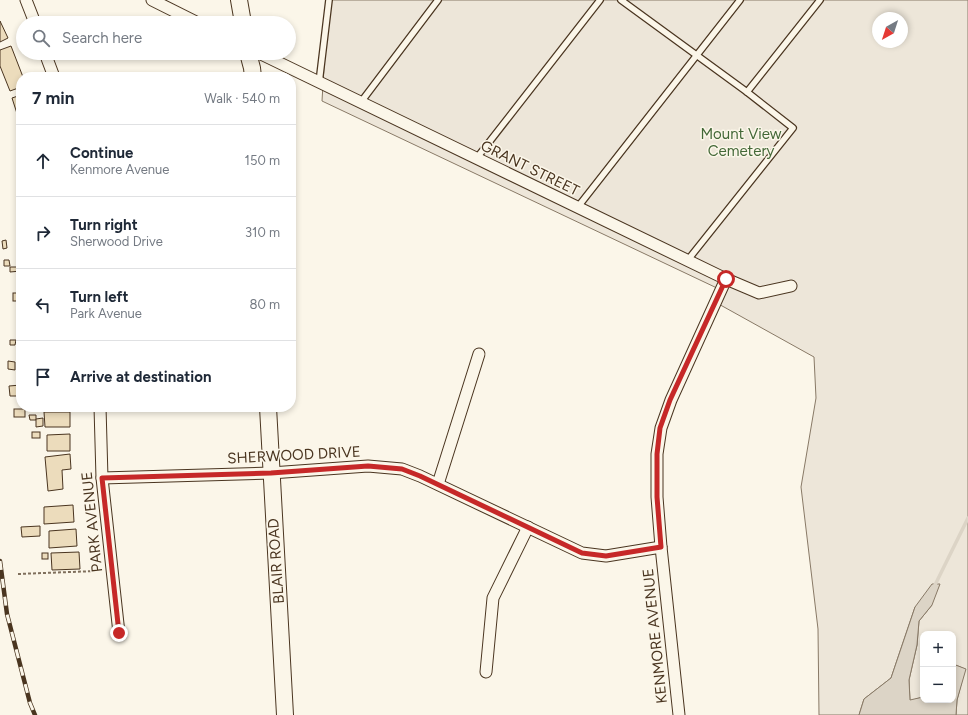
<!DOCTYPE html>
<html lang="en">
<head>
<meta charset="utf-8">
<style>
  :root { --surface:#fff; --page:#f6f6f7; --text:#1f2937; --muted:#747a83; --line:#e0e1e3 }
  body { margin:0; font-family:Figtree,sans-serif; background:var(--page); color:var(--text) }
  .controls { position:absolute; right:12px; bottom:12px; display:grid; overflow:hidden; border-radius:8px; box-shadow:0 2px 6px #0003 }
  .controls button { width:36px; height:36px; display:grid; place-items:center; padding:0; border:0; border-bottom:1px solid var(--line); background:var(--surface); color:var(--text); font:20px sans-serif }
  .compass { position:absolute; left:872px; top:12px; width:36px; height:36px; border-radius:50%; background:var(--surface); box-shadow:0 2px 6px #0003; rotate:219deg }
  .stop { position:absolute; width:12px; height:12px; margin:-9px; border:3px solid #c62828; border-radius:50%; background:#fff }
  .stop.end { background:#c62828; border-color:#fff; box-shadow:0 1px 4px #0008 }
  .list { margin:0; padding:0; list-style:none }
  h2 { display:flex; justify-content:space-between; align-items:center; height:52px; margin:0; padding:0 16px; font-size:17px }
  h2 small { font-size:13px; font-weight:400; color:var(--muted) }
  .list li { display:grid; grid-template-columns:26px 1fr auto; gap:12px; align-items:center; box-sizing:border-box; height:72px; padding:0 16px; border-top:1px solid var(--line) }
  .list b { display:block; font-size:15px; white-space:nowrap }
  .list p { margin:0; font-size:13px; white-space:nowrap; color:var(--muted) }
  .list em { font-size:13px; font-style:normal; color:var(--muted) }
  .icon { flex:none; width:22px; height:22px; fill:none; stroke:currentColor; stroke-width:2; stroke-linecap:round; stroke-linejoin:round }
  .map { position:relative; flex:none; width:968px; height:715px; overflow:hidden }
  .search { position:absolute; background:var(--surface); box-shadow:0 2px 6px #0003; left:16px; top:16px; width:280px; height:44px; display:flex; align-items:center; gap:10px; box-sizing:border-box; padding:0 14px; border-radius:22px; color:var(--muted); font-size:15px }
  .panel { position:absolute; background:var(--surface); box-shadow:0 2px 6px #0003; left:16px; top:72px; width:280px; height:340px; border-radius:16px }
  .map>svg:first-child { display:block }
  .green { fill:#ede6d9; stroke:#887966; fill-rule:evenodd }
  .water { fill:#dcd4c6; stroke:#887966 }
  .lines { fill:none; stroke-linecap:round; stroke-linejoin:round }
  .stream { stroke:#dcd4c6; stroke-width:3.5 }
  .building { fill:#ecdcbc; stroke:#4a3520 }
  .lane-casing { stroke:#4a3520; stroke-width:8 }
  .street-casing { stroke:#4a3520; stroke-width:13 }
  .secondary-casing { stroke:#4a3520; stroke-width:18 }
  .path { stroke:#7f6f5c; stroke-width:2; stroke-dasharray:3 2; stroke-linecap:butt }
  .lane { stroke:#fbf6e9; stroke-width:5.5 }
  .street { stroke:#fbf6e9; stroke-width:11 }
  .secondary { stroke:#fbf6e9; stroke-width:16 }
  .rail-casing { stroke:#4a3520; stroke-width:4.5 }
  .rail { stroke:#fbf6e9; stroke-width:3; stroke-dasharray:9; stroke-linecap:butt }
  .route { stroke:#c62828; stroke-width:5 }
  .labels { text-anchor:middle; dominant-baseline:central; stroke-width:3; stroke-linejoin:round; paint-order:stroke }
  .park-label { font-size:15px; fill:#436837; stroke:#fbf6e9 }
  .street-label { font-size:15px; fill:#4a3520; stroke:#fbf6e9 }
</style>
</head>
<body>
<div class="map">
<svg width="968" height="715" viewBox="0 0 968 715">
  <rect width="100%" height="100%" fill="#fbf6e9"/>
  <path class="green" d="M328,0h640v715h-12l1,-15 8,-31 -12,-5v-30h-30v63l-13,4 -1,-21 8,-35 2,-24 13,-16 -17,2 -24,71 -27,21 -5,16h-40l-1,-86 -17,-142 15,-89 -2,-41 -99,-55 4,-13 -397,-188zM878,18h24v24h-24z"/>
  <polygon class="water" points="932,584 940,584 932,605 919,621 917,645 909,680 910,700 923,697 923,700 953,700 953,664 966,669 957,700 956,715 859,715 864,699 891,678 915,607"/>
  <g class="lines">
    <polyline class="stream" points="934,587 968,518"/>
  </g>
  <g class="building">
    <polygon points="0,21 8,38 0,42"/>
    <polygon points="11,46 23,77 21,77 21,87 10,91 0,66 0,50"/>
    <polygon points="21,95 21,126 12,98"/>
    <polygon points="6,240 7,248 3,249 2,241"/>
    <polygon points="4,260 9,260 10,266 4,266"/>
    <polygon points="10,267 21,267 21,271 10,272"/>
    <rect x="13" y="293" width="8" height="8"/>
    <polygon points="10,340 16,340 15,345 10,345"/>
    <polygon points="8,361 15,362 15,370 8,369"/>
    <polygon points="21,385 21,396 10,396 9,386"/>
    <rect x="14" y="409" width="11" height="8"/>
    <polygon points="44,412 70,412 70,427 45,427"/>
    <polygon points="29,415 36,415 36,420 30,420"/>
    <polygon points="43,418 43,426 36,427 36,419"/>
    <rect x="32" y="432" width="8" height="6"/>
    <polygon points="70,434 70,451 47,451 47,435"/>
    <polygon points="70,454 71,469 62,470 63,489 48,491 45,457"/>
    <polygon points="73,505 74,522 44,524 44,507"/>
    <polygon points="40,526 40,536 22,537 21,527"/>
    <polygon points="76,529 77,546 49,548 49,531"/>
    <polygon points="79,552 80,569 52,570 51,553"/>
    <rect x="42" y="553" width="6" height="6"/>
  </g>
  <g class="lines">
    <defs>
      <g id="lane">
        <polyline points="621,0 747,92 793,128 687,261"/>
        <polyline points="319,83 329,0"/>
        <polyline points="747,92 820,0"/>
        <polyline points="361,102 438,0"/>
        <polyline points="476,159 600,0"/>
        <polyline points="577,208 740,0"/>
      </g>
      <g id="street">
        <polyline points="26,0 35,23"/>
        <polyline points="152,0 198,23"/>
        <polyline points="45,53 54,77"/>
        <polyline points="259,53 726,279 759,293 791,286"/>
        <polyline points="100,407 102,478 119,633"/>
        <polyline points="102,478 271,473 368,466 402,469 420,476 582,553 606,556 661,547"/>
        <polyline points="438,484 479,354"/>
        <polyline points="486,672 493,598 528,527"/>
        <polyline points="679,715 661,547 657,497 657,454 661,428 671,400 726,279"/>
      </g>
      <g id="secondary">
        <polyline points="239,0 243,23"/>
        <polyline points="248,53 252,68 253,77"/>
        <polyline points="268,407 285,715"/>
      </g>
    </defs>
    <use href="#lane" class="lane-casing"/>
    <use href="#street" class="street-casing"/>
    <use href="#secondary" class="secondary-casing"/>
    <polyline class="path" points="18,574 96,571"/>
    <use href="#lane" class="lane"/>
    <use href="#street" class="street"/>
    <use href="#secondary" class="secondary"/>
    <defs>
      <polyline id="rail" points="0,561 7,614 30,703 35,715"/>
    </defs>
    <use href="#rail" class="rail-casing"/>
    <use href="#rail" class="rail"/>
  </g>
  <g class="lines">
    <polyline class="route" points="119,633 102,478 271,473 368,466 402,469 420,476 582,553 606,556 661,547 657,497 657,454 660,428 670,400 726,279"/>
  </g>
  <g class="labels">
    <g class="park-label">
      <text x="741" y="134">Mount View<tspan x="741" dy="17">Cemetery</tspan></text>
    </g>
    <g class="street-label">
      <text transform="translate(530 168) rotate(26)">GRANT STREET</text>
      <text transform="translate(294 455) rotate(-3)">SHERWOOD DRIVE</text>
      <text transform="translate(92 522) rotate(-96)">PARK AVENUE</text>
      <text transform="translate(276 561) rotate(-94)">BLAIR ROAD</text>
      <text transform="translate(655 636) rotate(-96)">KENMORE AVENUE</text>
    </g>
  </g>
</svg>
<div class="controls">
<button>+</button>
<button>−</button>
</div>
<svg class="compass" viewBox="-18 -18 36 36"><path d="M0-13l5 13h-10z" fill="#e53935"/><path d="M0 13l5-13h-10z" fill="#747a83"/></svg>
<div class="stop" style="left:726px;top:279px"></div>
<div class="stop end" style="left:119px;top:633px"></div>
<div class="search"><svg class="icon" aria-label="search" viewBox="0 0 24 24"><circle cx="10" cy="10" r="6"/><path d="M15 15l6 6"/></svg>Search here</div>
<section class="panel">
<h2>7 min<small>Walk · 540 m</small></h2>
<ul class="list">
<li><svg class="icon" aria-label="ahead" viewBox="0 0 24 24"><path d="M12 20V5M6 11l6-6 6 6"/></svg><div><b>Continue</b><p>Kenmore Avenue</p></div><em>150 m</em></li>
<li><svg class="icon" aria-label="right" viewBox="0 0 24 24"><path d="M7 20v-9h11M14 6l5 5-5 5"/></svg><div><b>Turn right</b><p>Sherwood Drive</p></div><em>310 m</em></li>
<li><svg class="icon" aria-label="left" viewBox="0 0 24 24"><path d="M17 20v-9H6M10 6l-5 5 5 5"/></svg><div><b>Turn left</b><p>Park Avenue</p></div><em>80 m</em></li>
<li><svg class="icon" aria-label="arrive" viewBox="0 0 24 24"><path d="M6 21V4h12l-3 4 3 4H6"/></svg><div><b>Arrive at destination</b></div></li>
</ul>
</section>
</div>
</body>
</html>
